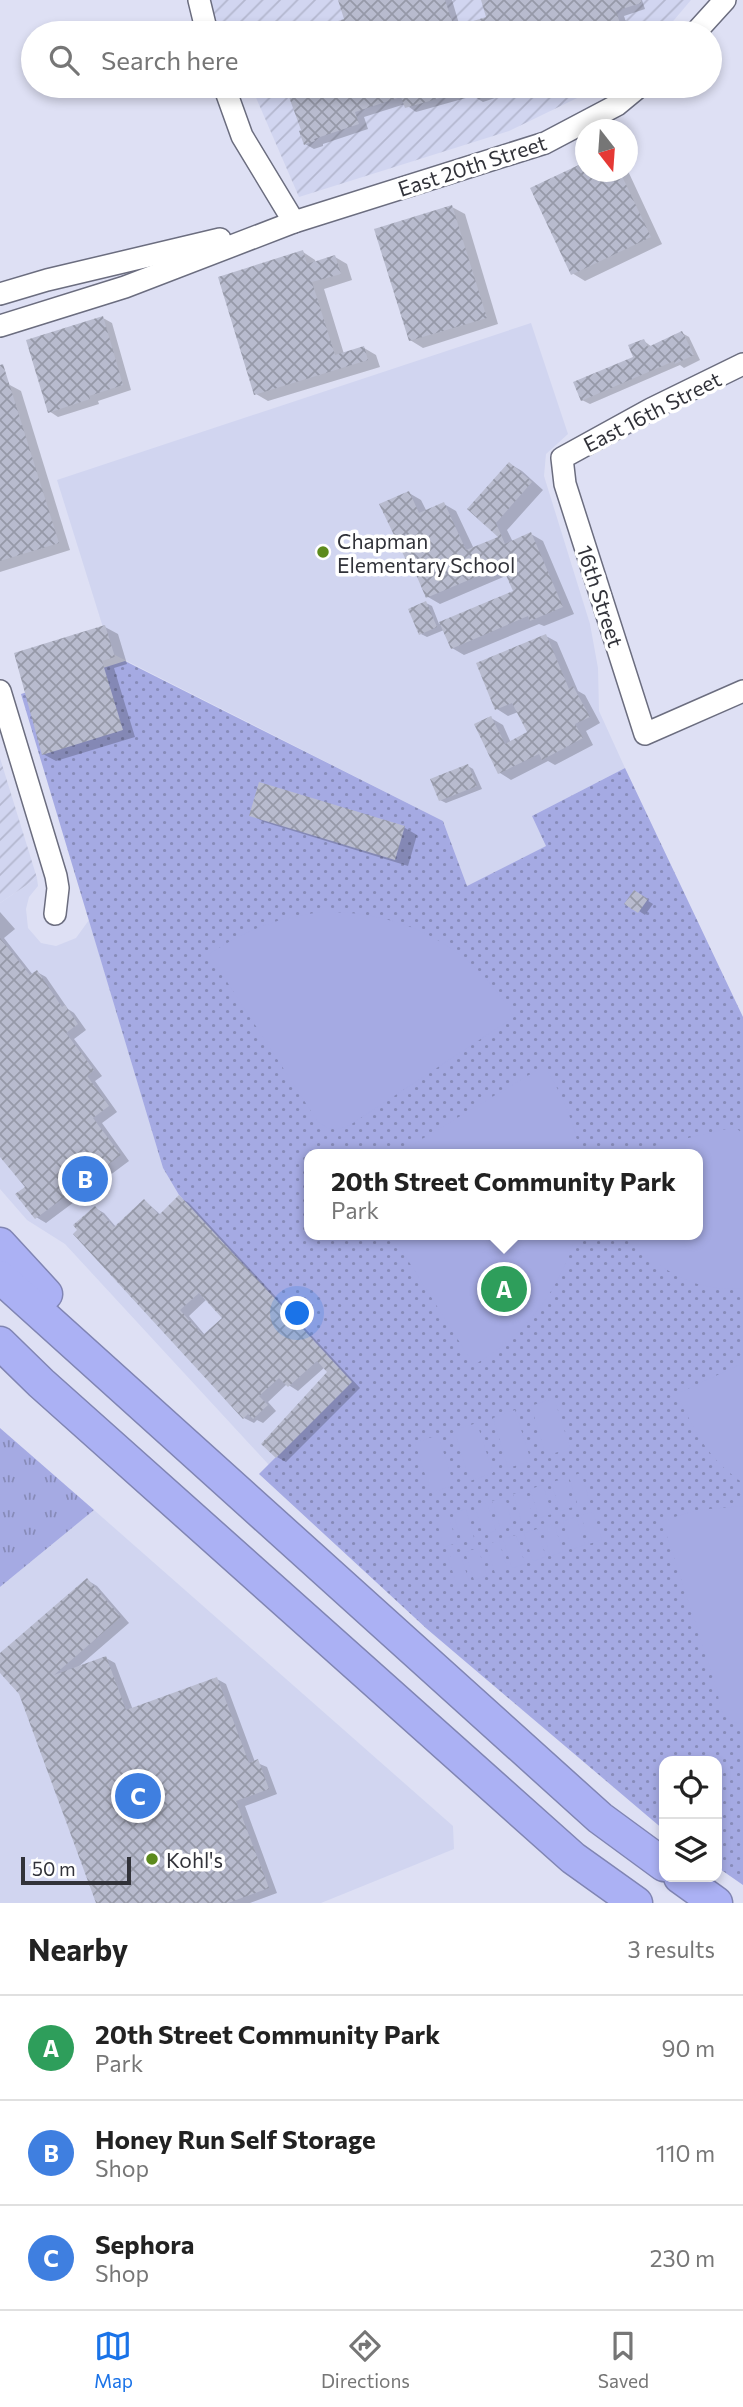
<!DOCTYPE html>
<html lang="en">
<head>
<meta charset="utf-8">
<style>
  :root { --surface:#fff; --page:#f2f2f2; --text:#222; --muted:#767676; --line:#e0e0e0; --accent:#1a73e8 }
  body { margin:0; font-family:Commissioner,sans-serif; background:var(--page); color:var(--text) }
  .controls { position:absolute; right:21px; bottom:21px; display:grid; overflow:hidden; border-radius:14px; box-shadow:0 4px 10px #0003 }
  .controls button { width:63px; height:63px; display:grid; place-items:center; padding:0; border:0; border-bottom:2px solid var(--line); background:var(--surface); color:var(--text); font:35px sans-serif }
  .compass { position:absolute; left:575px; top:119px; width:63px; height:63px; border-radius:50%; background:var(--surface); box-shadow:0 4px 10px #0003; rotate:163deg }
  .scale { position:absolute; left:21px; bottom:18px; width:110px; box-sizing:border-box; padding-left:7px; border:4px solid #313239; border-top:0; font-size:19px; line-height:24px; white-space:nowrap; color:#313239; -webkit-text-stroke:5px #fff; paint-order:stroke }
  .you { position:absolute; left:298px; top:1314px; width:24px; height:24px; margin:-18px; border:5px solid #fff; border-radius:50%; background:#1a73e8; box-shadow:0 0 0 10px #1a73e833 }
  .badge { display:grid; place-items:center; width:46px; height:46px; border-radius:50%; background:var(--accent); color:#fff; font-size:23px; font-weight:700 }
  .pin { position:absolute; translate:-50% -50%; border:4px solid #fff; box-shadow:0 2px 7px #0006 }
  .popup { position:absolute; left:304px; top:1149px; width:399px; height:91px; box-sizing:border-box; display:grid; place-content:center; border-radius:14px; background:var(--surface); filter:drop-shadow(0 2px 5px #0005); font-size:23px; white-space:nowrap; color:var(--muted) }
  .popup b { font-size:26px; color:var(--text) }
  .popup::after { content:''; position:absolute; left:50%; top:100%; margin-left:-14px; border:14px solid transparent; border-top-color:var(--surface) }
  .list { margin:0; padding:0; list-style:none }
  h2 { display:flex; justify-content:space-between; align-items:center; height:91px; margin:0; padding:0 28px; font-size:30px }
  h2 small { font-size:23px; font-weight:400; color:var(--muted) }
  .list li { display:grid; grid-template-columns:46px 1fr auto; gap:21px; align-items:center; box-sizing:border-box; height:105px; padding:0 28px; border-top:2px solid var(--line) }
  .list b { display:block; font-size:26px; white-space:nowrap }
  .list p { margin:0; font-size:23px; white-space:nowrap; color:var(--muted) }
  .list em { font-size:23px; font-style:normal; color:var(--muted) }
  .icon { flex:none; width:38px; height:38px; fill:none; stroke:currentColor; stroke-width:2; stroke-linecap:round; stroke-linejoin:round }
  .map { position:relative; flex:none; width:743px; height:1903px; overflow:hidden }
  .search { position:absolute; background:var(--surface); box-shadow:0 4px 10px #0003; left:21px; right:21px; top:21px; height:77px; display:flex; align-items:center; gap:18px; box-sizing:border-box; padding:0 24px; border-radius:38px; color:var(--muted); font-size:26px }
  .sheet { height:406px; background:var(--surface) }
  nav { display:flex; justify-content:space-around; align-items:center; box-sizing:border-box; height:98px; border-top:2px solid var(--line); background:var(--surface); font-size:19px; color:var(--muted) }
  nav a { display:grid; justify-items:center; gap:4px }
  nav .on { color:var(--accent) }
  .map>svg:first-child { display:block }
  .built { fill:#d1d5f0 }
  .industrial { fill:url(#industrial-furrows) }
  .grass { fill:url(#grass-tufts) }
  .park { fill:url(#park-dots); fill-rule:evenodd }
  .pitch { fill:#a5aae3 }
  .shadow { fill:#0003; fill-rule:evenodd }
  .building { fill:url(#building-cross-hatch); fill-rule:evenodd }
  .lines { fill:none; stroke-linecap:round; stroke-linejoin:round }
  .minor-casing { stroke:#6b6d7f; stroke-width:24 }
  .highway-casing { stroke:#8085b3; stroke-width:35 }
  .minor { stroke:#fff; stroke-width:21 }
  .highway { stroke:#abb1f4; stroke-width:32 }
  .poi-dot { fill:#5c8a1c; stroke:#fff; stroke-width:2.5 }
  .labels { text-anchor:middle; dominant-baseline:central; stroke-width:7; stroke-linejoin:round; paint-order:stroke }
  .street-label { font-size:21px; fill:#313239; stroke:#fff }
  .poi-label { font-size:21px; fill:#313239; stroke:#fff; text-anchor:start }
</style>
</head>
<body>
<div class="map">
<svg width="743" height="1903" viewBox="0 0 743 1903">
  <defs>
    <pattern id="industrial-furrows" width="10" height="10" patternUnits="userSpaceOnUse" patternTransform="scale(1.75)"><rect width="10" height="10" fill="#d1d5f0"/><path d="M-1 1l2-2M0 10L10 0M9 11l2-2" fill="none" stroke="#b4b7cf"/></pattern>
    <pattern id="grass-tufts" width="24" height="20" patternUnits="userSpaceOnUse" patternTransform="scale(1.75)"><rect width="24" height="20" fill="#a5aae3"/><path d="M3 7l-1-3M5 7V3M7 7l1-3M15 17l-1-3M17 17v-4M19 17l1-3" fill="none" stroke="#878bb9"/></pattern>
    <pattern id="park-dots" width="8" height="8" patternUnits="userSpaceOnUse" patternTransform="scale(1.75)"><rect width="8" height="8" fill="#a5aae3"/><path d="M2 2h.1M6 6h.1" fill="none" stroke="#878bb9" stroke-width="1.8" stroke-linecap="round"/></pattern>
    <pattern id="building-cross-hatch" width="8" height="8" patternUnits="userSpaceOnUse" patternTransform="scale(1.75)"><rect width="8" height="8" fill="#b8bbce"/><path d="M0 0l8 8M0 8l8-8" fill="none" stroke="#9699a8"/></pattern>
  </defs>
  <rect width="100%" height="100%" fill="#dee0f4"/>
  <g class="built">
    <polygon points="531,323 568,434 546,454 544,476 590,624 598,668 599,711 625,768 532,816 547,846 467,886 443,821 111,653 57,480"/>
    <polygon points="37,878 38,886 29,897 26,909 28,928 41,943 56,946 76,938 89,920 163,1168 179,1195 352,1382 269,1465 65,1244 27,1220 0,1189 0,903"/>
    <polygon points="94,1510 453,1826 454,1849 321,1903 0,1903 0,1587"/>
  </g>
  <g class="industrial">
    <polygon points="192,0 691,0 663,33 201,33"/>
    <polygon points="251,86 602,86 509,131 299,197"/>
    <polygon points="0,758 37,878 0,903"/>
  </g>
  <polygon class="grass" points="0,1428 94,1510 0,1587"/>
  <path class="park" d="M125,661l318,160 24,65 79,-40 -14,-30 93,-48 118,249v868l-26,-18v-106h-53v69l-237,-201 -168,-155 92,-92 -172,-187 -16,-27 -142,-474zM310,1154h388v81h-388z"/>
  <g class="pitch">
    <path d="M324,912c80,-1 150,35 190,105l-164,108c-12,6 -22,5 -32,-3l-109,-168c37,-24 72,-38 115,-42z"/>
    <path d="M544,1066c18,27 30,56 36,88h-183z"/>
    <path d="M735,1127l8,7v154c-41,6 -90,-18 -113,-53h68v-81h-78z"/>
    <path d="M392,1235h184c-17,57 -51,100 -102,130z"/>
    <path d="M743,1363v120c-37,-26 -47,-50 -66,-89z"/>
    <polygon points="554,1398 570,1448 546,1456 531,1406"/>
    <polygon points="515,1410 531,1461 508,1468 493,1418"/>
    <polygon points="477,1423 493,1473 470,1481 454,1430"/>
    <polygon points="438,1435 454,1485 431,1493 415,1443"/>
    <polygon points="581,1473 590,1502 578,1506 569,1477"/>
    <polygon points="564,1479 573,1507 560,1511 551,1482"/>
    <polygon points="543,1485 552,1514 539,1518 530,1489"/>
    <polygon points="525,1491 534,1519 522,1523 513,1494"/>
    <polygon points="505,1497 513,1526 501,1530 492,1501"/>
    <polygon points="487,1503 496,1531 483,1535 475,1506"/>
    <path d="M743,1506v218c-20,-2 -24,-14 -25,-32l-56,-171 35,-11z"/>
    <polygon points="466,1509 474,1538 462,1542 453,1513"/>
    <polygon points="593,1512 602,1540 589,1544 581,1515"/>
    <polygon points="448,1515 457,1543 444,1547 436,1519"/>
    <polygon points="576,1517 585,1545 572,1549 563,1521"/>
    <polygon points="554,1523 563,1552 550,1556 542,1527"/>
    <polygon points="537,1529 546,1557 533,1561 524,1533"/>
    <polygon points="516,1535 525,1564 512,1568 503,1539"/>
    <polygon points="499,1540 507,1569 495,1573 486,1545"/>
    <polygon points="478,1548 487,1576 474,1580 465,1552"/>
    <polygon points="460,1553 469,1581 457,1585 448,1557"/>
  </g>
  <g class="shadow">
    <polygon points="340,0 452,0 460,27 488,18 483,0 642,0 645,9 624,16 628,28 611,33 310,33 347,20"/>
    <polygon points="282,86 520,86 522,89 483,102 473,96 416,112 405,104 364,117 368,129 323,144 323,146 314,149 305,144 303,131 291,97 284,93"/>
    <polygon points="586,164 586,172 628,171 662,244 585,281 572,273 532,189"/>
    <polygon points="452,207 465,214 498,324 423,348 410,340"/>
    <polygon points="303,252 315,260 316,263 335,257 347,264 352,280 324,289 344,354 364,348 376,355 380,367 268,401 256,394"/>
    <polygon points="103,318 112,323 131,390 98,401 99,404 58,417 49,411"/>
    <polygon points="682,333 689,337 700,360 684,368 680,365 590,404 582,400 635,358 644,341 652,347"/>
    <polygon points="8,384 21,391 70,550 0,572 0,386"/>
    <polygon points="510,464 522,471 543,490 507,530 513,542 531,534 543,541 574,614 544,626 539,624 464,655 452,648 444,630 427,637 421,634 426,603 432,606 439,624 515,592 508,575 440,604 428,597 413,563 407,559 409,493 421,500 427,512 444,504 456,511 474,549 501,537 470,509"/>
    <polygon points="105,627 118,634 127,664 114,668 135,737 56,761 43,754"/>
    <polygon points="546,636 557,642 578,691 585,695 600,723 586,731 593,745 555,765 548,761 511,780 500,773 491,718 503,725 511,743 530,733 518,712 508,716 497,709"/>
    <polygon points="468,766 473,769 482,789 446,803 440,800"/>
    <polygon points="261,785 405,828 417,835 408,866 264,822 251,815"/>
    <polygon points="634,892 653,904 645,915 627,903"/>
    <polygon points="0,912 15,929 4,938 33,975 37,972 46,977 68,1009 74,1013 86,1030 74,1039 102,1076 95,1081 117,1112 102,1123 129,1161 46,1223 36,1217 27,1187 0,1154"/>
    <path d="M179,1197l10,6 171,185 -74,74 -9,-5 53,-85 -5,-5 -27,24 -11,-7 -19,18 8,9 -13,12 -6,-3 -3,3 -10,-5 -149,-210 9,5 12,14 29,-26 16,14zM207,1299l17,19 -19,17 -16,-19z"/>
    <polygon points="87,1580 97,1586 129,1623 77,1668 106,1658 115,1663 133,1710 217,1679 226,1684 255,1762 267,1767 277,1794 245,1806 277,1893 250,1903 98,1903 20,1693 0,1670 0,1655"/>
  </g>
  <g class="building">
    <polygon points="338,0 445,0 454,27 486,17 481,0 641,0 641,3 616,11 620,23 586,33 308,33 308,31 344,19"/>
    <polygon points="285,86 474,86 475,88 405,108 401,97 355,112 359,124 314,139 315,141 304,145 299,131 301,130"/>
    <polygon points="585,162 585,172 620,172 651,237 571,275 530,188"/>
    <polygon points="452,205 487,318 409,341 374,229"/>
    <polygon points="303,250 307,264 335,255 341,274 312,282 335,355 364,346 368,360 254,395 218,277"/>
    <polygon points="103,316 123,385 89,396 90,399 48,413 26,340"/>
    <polygon points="682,331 694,355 675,364 674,361 581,401 573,382 633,357 628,345 644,339 648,347"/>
    <polygon points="3,364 59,543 0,561 0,365"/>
    <polygon points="509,462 532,482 496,523 505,544 531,532 563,607 530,621 528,616 451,649 439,622 513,591 502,566 426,598 409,558 406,560 379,504 409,491 419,513 444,502 466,550 498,537 467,509"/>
    <polygon points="426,601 437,627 419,635 408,609"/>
    <polygon points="105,625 115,657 102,661 123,730 42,755 14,653"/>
    <polygon points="546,634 569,689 573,686 590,717 575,724 583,738 542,760 539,754 498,774 474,724 491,716 505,744 527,732 512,703 495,710 476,663"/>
    <polygon points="468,764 477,786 439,801 430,779"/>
    <polygon points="259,782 405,826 395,860 249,816"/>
    <polygon points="634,890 648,899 638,913 624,904"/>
    <polygon points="0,938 30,975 37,970 62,1007 65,1005 78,1024 66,1033 94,1070 87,1076 109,1106 93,1118 121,1155 35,1219 15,1194 25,1187 0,1157"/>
    <path d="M179,1195l173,187 -76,76 -15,-14 66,-72 -10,-11 -29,26 -9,-9 -20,18 9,9 -15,14 -5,-5 -5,5 -170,-185 4,-4 -4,-5 22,-19 19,21 30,-28 15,16zM199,1293l23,25 -19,17 -23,-25z"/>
    <polygon points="87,1578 121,1617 54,1675 106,1656 126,1710 217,1677 249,1763 258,1759 269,1789 236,1801 269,1888 228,1903 96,1903 19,1694 0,1673 0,1653"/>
  </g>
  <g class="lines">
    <defs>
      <g id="minor">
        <polyline points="199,0 207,33"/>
        <polyline points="695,33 725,0"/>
        <polyline points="224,86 242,136 294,222"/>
        <polyline points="0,294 47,280 220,239"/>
        <polyline points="0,326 125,287 294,222 545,143 617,105 640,86"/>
        <polyline points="743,364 651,409 562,458 565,484 645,734 743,691"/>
        <polyline points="0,691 56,876 58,888 55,914"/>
      </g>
      <g id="highway">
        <polyline points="0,1244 46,1294"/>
        <polyline points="0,1277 600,1818 664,1865"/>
        <polyline points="0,1343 41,1383 573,1858 636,1903"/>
        <polyline points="680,1877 716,1903"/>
      </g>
    </defs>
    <use href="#minor" class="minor-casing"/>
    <use href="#highway" class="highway-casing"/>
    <use href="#minor" class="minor"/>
    <use href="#highway" class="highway"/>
  </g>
  <g class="poi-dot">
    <circle cx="323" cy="552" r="7"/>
    <circle cx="152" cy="1859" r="7"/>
  </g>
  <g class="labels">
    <g class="street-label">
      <text transform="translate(472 165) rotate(-18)">East 20th Street</text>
      <text transform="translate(652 411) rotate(-27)">East 16th Street</text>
      <text transform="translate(601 596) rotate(72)">16th Street</text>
    </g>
    <g class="poi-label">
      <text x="337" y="540">Chapman<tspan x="337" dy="24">Elementary School</tspan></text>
      <text x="166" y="1859">Kohl's</text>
    </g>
  </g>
</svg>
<div class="controls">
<button><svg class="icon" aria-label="locate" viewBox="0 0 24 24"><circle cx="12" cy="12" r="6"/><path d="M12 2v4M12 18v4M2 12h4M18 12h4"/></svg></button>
<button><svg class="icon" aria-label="layers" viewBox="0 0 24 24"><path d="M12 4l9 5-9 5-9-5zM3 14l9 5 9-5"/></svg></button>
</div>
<svg class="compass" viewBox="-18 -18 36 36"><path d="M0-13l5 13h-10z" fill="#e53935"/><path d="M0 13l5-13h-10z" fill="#767676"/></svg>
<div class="scale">50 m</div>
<div class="you"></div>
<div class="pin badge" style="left:504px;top:1289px;background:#2e9e5b">A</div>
<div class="popup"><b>20th Street Community Park</b>Park</div>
<div class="pin badge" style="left:85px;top:1179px;background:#3f7fe0">B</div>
<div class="pin badge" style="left:138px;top:1796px;background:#3f7fe0">C</div>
<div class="search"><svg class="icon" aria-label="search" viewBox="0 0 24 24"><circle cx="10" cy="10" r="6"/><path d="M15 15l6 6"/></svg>Search here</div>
</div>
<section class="sheet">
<h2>Nearby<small>3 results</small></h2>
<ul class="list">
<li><span class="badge" style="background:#2e9e5b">A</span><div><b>20th Street Community Park</b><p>Park</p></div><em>90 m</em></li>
<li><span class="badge" style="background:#3f7fe0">B</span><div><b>Honey Run Self Storage</b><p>Shop</p></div><em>110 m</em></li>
<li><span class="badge" style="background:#3f7fe0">C</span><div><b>Sephora</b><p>Shop</p></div><em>230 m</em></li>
</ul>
</section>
<nav>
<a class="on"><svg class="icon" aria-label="map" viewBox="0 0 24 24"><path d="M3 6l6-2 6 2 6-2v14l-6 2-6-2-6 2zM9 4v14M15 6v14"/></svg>Map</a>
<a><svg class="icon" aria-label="directions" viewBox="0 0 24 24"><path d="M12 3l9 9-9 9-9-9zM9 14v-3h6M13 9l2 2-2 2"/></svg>Directions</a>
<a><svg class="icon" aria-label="saved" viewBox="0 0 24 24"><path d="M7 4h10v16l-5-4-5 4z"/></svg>Saved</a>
</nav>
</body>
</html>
